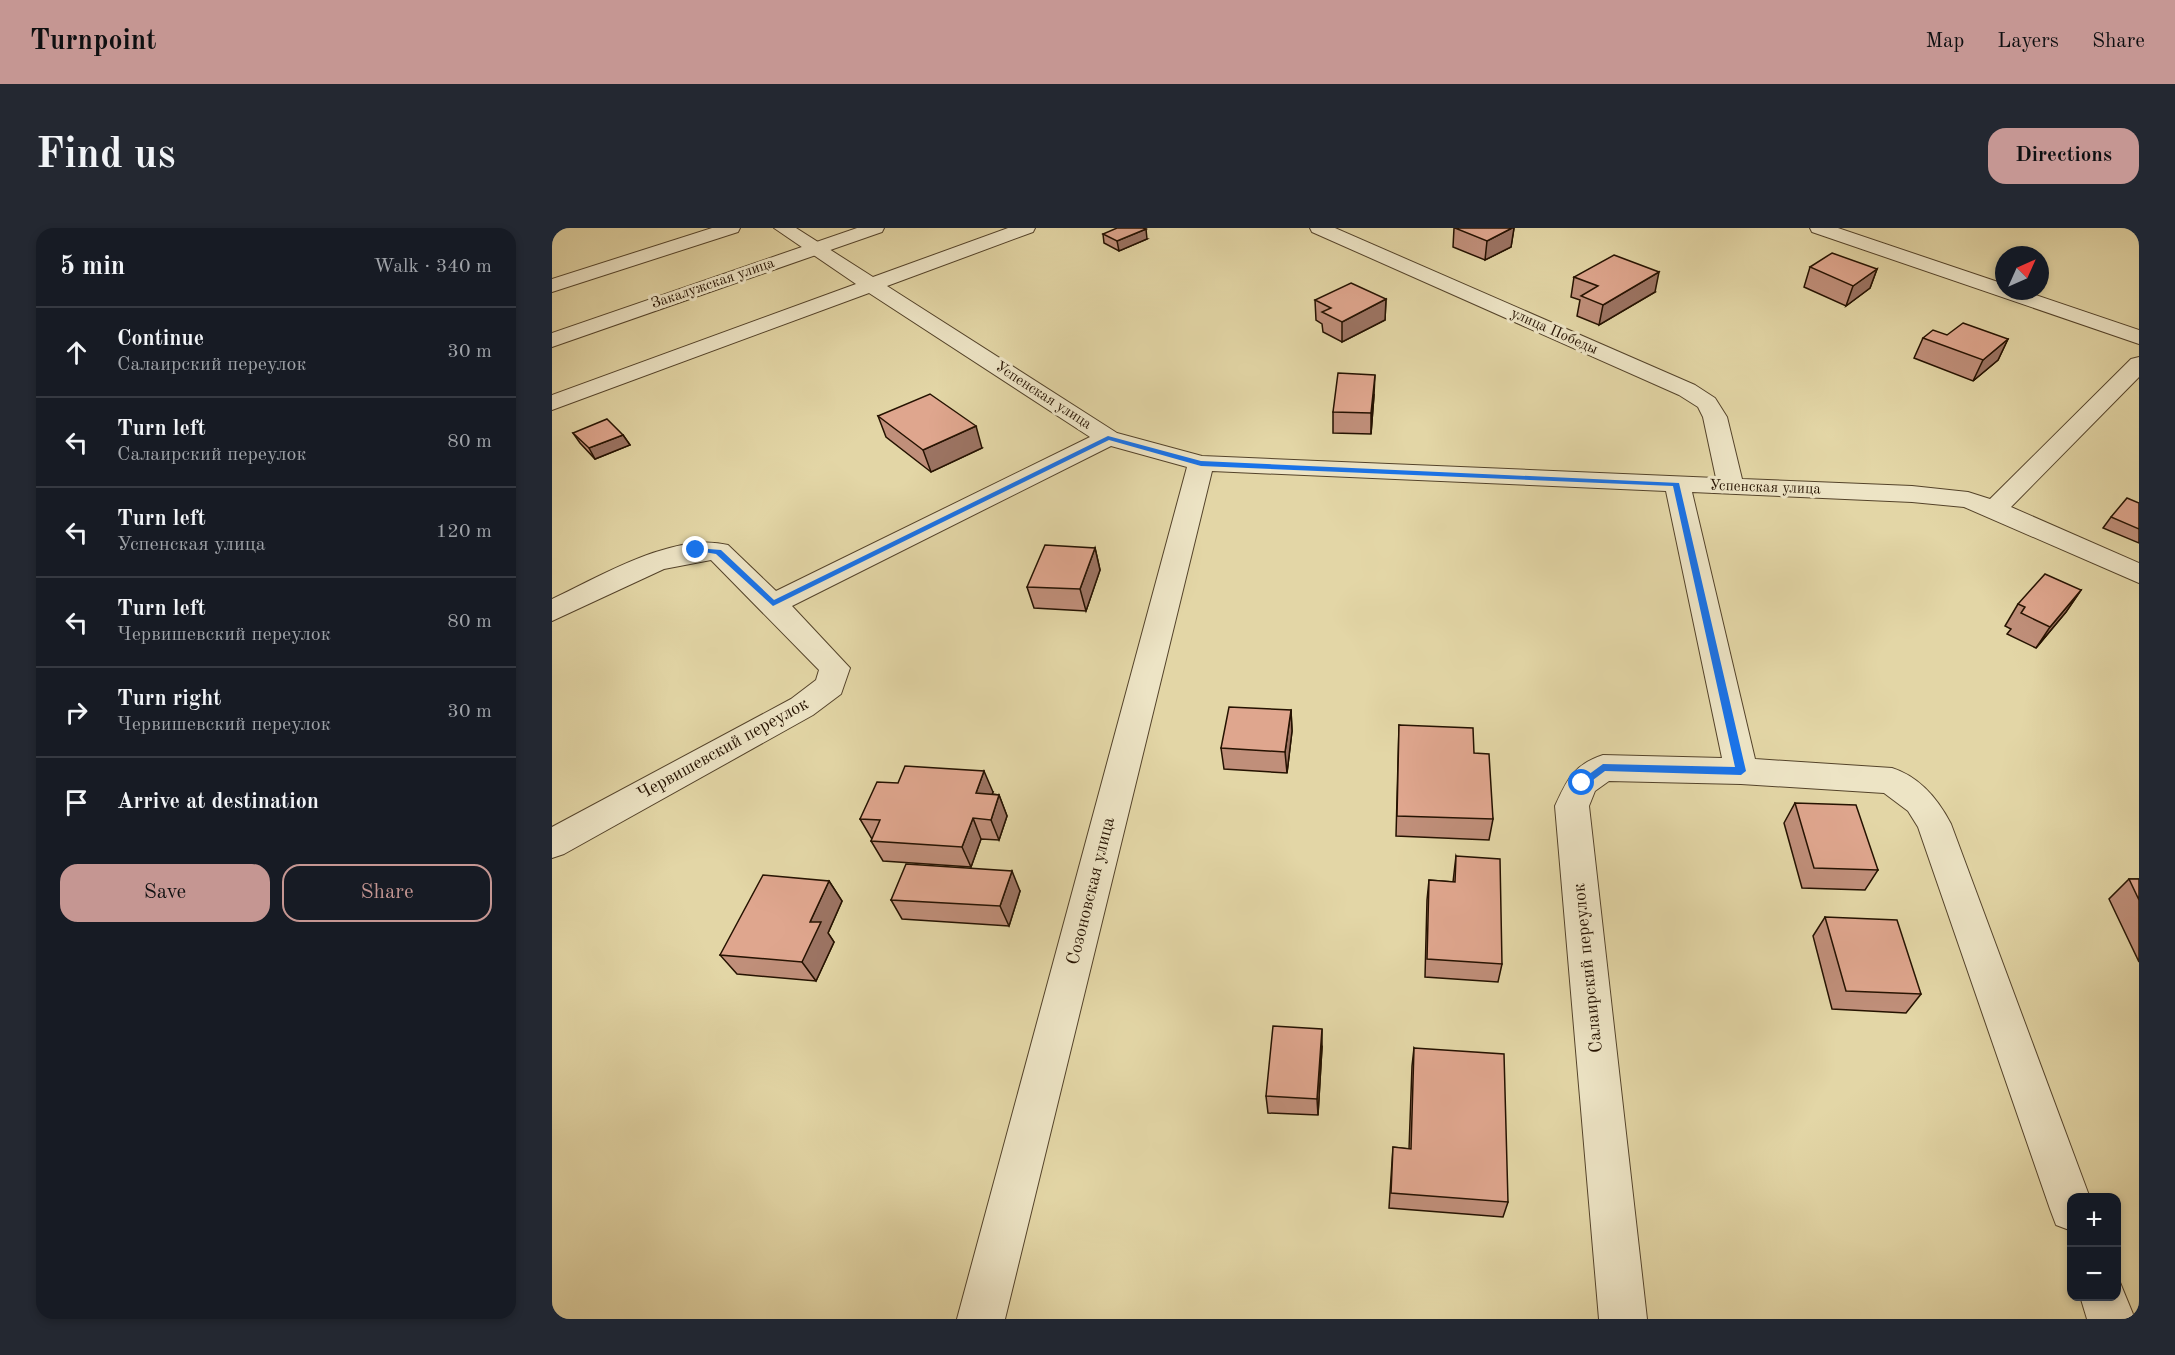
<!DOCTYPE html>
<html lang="en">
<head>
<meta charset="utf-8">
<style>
  :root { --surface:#171b24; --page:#242831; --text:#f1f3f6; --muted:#9ea1a6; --line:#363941; --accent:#c59692 }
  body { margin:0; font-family:"Old Standard TT",serif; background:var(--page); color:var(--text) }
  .controls { position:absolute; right:18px; bottom:18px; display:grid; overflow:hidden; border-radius:12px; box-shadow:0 3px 9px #0003 }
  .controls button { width:54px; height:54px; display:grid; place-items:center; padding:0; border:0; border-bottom:2px solid var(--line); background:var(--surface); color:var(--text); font:30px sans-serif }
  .compass { position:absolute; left:1443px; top:18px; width:54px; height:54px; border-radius:50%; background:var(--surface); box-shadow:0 3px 9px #0003; rotate:45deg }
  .stop { position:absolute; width:18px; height:18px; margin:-14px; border:4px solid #1a73e8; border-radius:50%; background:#fff }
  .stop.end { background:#1a73e8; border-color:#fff; box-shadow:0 2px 6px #0008 }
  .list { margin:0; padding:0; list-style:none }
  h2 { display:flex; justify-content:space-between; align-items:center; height:78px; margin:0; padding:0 24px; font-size:26px }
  h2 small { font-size:20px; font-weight:400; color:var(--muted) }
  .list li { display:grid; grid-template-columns:39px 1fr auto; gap:18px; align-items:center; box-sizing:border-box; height:90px; padding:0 24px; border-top:2px solid var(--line) }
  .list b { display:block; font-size:22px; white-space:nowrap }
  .list p { margin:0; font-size:20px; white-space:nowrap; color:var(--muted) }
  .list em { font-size:20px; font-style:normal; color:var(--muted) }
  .actions { display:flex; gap:12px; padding:18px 24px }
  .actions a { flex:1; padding:14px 0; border:2px solid var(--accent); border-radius:18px; text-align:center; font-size:21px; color:var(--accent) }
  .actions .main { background:var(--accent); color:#111 }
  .icon { flex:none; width:33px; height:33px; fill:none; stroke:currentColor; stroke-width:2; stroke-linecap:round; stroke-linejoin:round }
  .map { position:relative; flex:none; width:1587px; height:1091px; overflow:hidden; border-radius:18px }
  header { display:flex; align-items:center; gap:36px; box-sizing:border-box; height:84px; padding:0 30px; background:var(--accent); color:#111 }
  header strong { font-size:28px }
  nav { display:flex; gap:33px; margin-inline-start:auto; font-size:21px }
  .intro { display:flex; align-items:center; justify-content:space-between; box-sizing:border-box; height:144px; padding:0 36px }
  h1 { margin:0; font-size:42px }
  .button { padding:15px 27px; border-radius:18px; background:var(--accent); color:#111; font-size:21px; font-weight:700 }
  main { display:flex; gap:36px; padding:0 36px }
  aside { flex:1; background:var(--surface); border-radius:18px; box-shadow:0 3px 9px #0003 }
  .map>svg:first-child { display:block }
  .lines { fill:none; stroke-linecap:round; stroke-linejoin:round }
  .minor-casing { stroke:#54432a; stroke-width:2 }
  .tertiary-casing { stroke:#54432a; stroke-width:2 }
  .minor { fill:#ede4c5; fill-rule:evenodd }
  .tertiary { fill:#ede4c5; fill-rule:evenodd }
  .wall { fill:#c08f7a; stroke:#251201; stroke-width:1.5 }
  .shaded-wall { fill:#9c7463; stroke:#251201; stroke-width:1.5 }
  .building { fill:#dfa68e; stroke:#251201; stroke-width:1.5 }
  .route { fill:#1a73e8 }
  .labels { text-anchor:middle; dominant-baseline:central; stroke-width:6; stroke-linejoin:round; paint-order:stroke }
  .far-street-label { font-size:15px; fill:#251201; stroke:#ede4c5 }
  .street-label { font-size:18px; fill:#251201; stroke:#ede4c5 }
</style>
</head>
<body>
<header>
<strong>Turnpoint</strong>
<nav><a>Map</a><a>Layers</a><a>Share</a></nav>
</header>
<div class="intro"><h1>Find us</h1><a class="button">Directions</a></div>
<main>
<aside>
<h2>5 min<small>Walk · 340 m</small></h2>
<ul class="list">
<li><svg class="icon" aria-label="ahead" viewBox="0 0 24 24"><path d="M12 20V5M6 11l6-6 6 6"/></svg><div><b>Continue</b><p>Салаирский переулок</p></div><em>30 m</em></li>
<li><svg class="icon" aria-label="left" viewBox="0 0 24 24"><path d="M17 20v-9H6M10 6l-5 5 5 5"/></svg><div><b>Turn left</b><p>Салаирский переулок</p></div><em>80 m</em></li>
<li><svg class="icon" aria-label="left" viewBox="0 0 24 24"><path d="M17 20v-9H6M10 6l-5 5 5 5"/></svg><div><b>Turn left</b><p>Успенская улица</p></div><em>120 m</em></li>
<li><svg class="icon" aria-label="left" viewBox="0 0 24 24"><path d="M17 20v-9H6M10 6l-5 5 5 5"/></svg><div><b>Turn left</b><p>Червишевский переулок</p></div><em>80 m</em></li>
<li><svg class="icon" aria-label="right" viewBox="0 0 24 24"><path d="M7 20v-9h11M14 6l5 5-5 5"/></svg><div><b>Turn right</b><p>Червишевский переулок</p></div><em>30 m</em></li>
<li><svg class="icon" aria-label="arrive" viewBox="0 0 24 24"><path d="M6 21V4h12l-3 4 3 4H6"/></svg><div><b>Arrive at destination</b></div></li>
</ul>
<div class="actions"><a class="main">Save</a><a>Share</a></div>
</aside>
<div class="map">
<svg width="1587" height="1091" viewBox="0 0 1587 1091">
  <rect width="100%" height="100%" fill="#e3d6a6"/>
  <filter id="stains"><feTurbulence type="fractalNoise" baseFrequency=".00333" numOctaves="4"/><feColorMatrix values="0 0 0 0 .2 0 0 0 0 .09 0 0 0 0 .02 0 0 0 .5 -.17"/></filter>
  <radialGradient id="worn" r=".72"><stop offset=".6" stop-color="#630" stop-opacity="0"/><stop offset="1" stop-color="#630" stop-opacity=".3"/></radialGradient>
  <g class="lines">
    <defs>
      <g id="minor">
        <polygon points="160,0 188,0 186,4 0,64 0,51"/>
        <path d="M222,0h22l77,49 135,-49h27l-2,4 -146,54 230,147 85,23 514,22 -13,-61 -5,-10 -19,-12 -367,-163 -2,-4h25l360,157 20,13 12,19 15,62 170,7 56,6 22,7 141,-140 8,-2v20l-128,130 128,56v20l-175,-76 -52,-5 -220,-10 63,267 137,9c28,9 46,31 59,56l139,374h-18v33l-16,-6 -6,-16 -132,-382 -10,-16 -24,-18 -143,-9 -132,-3 -14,10 -6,15 58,513h-48l-44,-513c12,-26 18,-41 48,-51l119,3 -56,-267 -454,-20 -207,848h-48l230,-852 -76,-21 -319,160 58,62 -9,26 -28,21 -249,139 -12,4v-31l239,-128 25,-19 3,-10 -108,-110 -47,9 -112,52v-22c47,-22 123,-68 176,-54l48,46 314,-154 -221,-144 -317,117v-15l304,-111z"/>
        <polygon points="1258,0 1286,0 1452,56 1452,63 1472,63 1587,102 1587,116 1260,4"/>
        <polygon points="1564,1050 1567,1052 1583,1091 1535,1091 1528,1068 1564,1068"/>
      </g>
      <polygon id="tertiary" points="305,0 332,0 330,4 0,119 0,105"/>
    </defs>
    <use href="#minor" class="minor-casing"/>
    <use href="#tertiary" class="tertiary-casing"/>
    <use href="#minor" class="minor"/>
    <use href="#tertiary" class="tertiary"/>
  </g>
  <g class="wall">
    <polygon points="902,0 962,0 959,19 933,32 901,19"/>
    <polygon points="551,6 595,11 567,23 552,15"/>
    <polygon points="1258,39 1325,41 1318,60 1294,78 1252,59"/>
    <polygon points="1022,49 1103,64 1047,97 1025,88 1028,72 1019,69"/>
    <polygon points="834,71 833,92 790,114 771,104 770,96 764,92 763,72"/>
    <polygon points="1395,107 1456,111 1446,132 1421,153 1362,130 1371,110"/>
    <polygon points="822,167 819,206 781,205 781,184"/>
    <polygon points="326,188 430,220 379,244 334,209"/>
    <polygon points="21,205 71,207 78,217 43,231 28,215"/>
    <polygon points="1587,275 1587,315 1551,300 1559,289"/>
    <polygon points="543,320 548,342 534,383 482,380 475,359"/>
    <polygon points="1529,362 1514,384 1484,420 1455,406 1459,401 1453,398 1466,376"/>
    <polygon points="739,482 740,503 735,545 672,541 669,520"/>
    <polygon points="847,497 922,525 941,591 937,612 844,608"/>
    <polygon points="441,564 440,566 447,567 455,588 447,612 429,611 419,639 331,633 319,613 320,611 308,591"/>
    <polygon points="1243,575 1326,642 1313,662 1250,660 1232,595"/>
    <polygon points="904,628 950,736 946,754 873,749 875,672 877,652 901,654"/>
    <polygon points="1577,651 1587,651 1587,734 1557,671"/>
    <polygon points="277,653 290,673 276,705 282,714 264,753 185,746 168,727"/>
    <polygon points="468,663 457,698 350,691 339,672"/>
    <polygon points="1273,689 1369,766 1354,785 1280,781 1261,708"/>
    <polygon points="770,819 766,887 716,885 714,868"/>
    <polygon points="862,820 956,974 951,989 837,980 841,919 857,921 860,838"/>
  </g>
  <g class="shaded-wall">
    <polygon points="960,0 962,0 959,19 933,32 935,13"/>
    <polygon points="594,1 595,11 567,23 565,13"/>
    <polygon points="1325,41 1318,60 1294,78 1301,58"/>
    <polygon points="1107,44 1103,64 1047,97 1051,77"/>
    <polygon points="834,71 833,92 790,114 790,94"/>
    <polygon points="1456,111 1446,132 1421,153 1431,132"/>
    <polygon points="823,147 822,167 819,206 819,185"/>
    <polygon points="424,198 430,220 379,244 371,222"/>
    <polygon points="71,207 78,217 43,231 37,220"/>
    <polygon points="543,320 548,342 534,383 528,361"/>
    <polygon points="1529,362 1514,384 1484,420 1498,399"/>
    <polygon points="739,482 740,503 735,545 733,524"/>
    <polygon points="432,543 441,564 433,586 424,565"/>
    <polygon points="447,567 455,588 447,612 439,592"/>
    <polygon points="421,590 429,611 419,639 410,619"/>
    <polygon points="460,643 468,663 457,698 448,678"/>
    <polygon points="277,653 290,673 276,705 282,714 264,753 250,734 258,694"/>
    <polygon points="770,801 770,819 766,887 765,871"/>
  </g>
  <g class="building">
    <polygon points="565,0 591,0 594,1 565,13 551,6"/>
    <polygon points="903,0 960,0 935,13"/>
    <polygon points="1280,25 1325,41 1301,58 1258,39"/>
    <polygon points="1062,27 1107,44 1051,77 1029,68 1046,58 1022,49"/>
    <polygon points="799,55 834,71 790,94 770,84 779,80 763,72"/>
    <polygon points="1411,95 1456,111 1431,132 1371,110 1381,102 1395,107"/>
    <polygon points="786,145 823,147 819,185 781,184"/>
    <polygon points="378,166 424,198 371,222 326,188"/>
    <polygon points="55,191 71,207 37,220 21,205"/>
    <polygon points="1575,270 1587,275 1587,301 1559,289"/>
    <polygon points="493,317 543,320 528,361 475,359"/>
    <polygon points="1493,346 1529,362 1498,399 1469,385 1473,379 1466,376"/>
    <polygon points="677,479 739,482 733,524 669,520"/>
    <polygon points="847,497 921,500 922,525 937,526 941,591 845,588"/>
    <polygon points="353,538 432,543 424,565 447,567 439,592 421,590 410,619 319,613 328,592 308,591 325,554 346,555"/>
    <polygon points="1243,575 1304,577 1326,642 1262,640"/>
    <polygon points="904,628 948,631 950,736 875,731 877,652 903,654"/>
    <polygon points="354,636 460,643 448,678 339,672"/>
    <polygon points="211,647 277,653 258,694 269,694 250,734 168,727"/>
    <polygon points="1577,651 1587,651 1587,672"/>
    <polygon points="1273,689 1345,692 1369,766 1294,763"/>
    <polygon points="721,798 770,801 765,871 714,868"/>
    <polygon points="862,820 952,826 956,974 839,965 841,919 859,921"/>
  </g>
  <polygon class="route" points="556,208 649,233 1127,255 1194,543 1189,547 1053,543 1033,558 1026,558 1025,555 1051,536 1183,539 1121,258 649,238 557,212 221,378 164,326 140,322 144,320 169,322 222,372"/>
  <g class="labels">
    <g class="far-street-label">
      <text transform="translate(161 56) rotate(-19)">Закалужская улица</text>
      <text transform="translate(1002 104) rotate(24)">улица Победы</text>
      <text transform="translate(491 168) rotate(33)">Успенская улица</text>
      <text transform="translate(1213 260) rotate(2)">Успенская улица</text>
    </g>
    <g class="street-label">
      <text transform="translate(171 521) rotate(-29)">Червишевский переулок</text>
      <text transform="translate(539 663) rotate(-76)">Созоновская улица</text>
      <text transform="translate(1036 740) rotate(-96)">Салаирский переулок</text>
    </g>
  </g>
  <rect width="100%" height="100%" filter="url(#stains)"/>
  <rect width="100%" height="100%" fill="url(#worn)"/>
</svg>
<div class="controls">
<button>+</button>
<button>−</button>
</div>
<svg class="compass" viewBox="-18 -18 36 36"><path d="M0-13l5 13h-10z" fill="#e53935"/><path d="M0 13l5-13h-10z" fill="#9ea1a6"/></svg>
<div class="stop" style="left:1030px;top:555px"></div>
<div class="stop end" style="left:144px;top:322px"></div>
</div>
</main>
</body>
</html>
